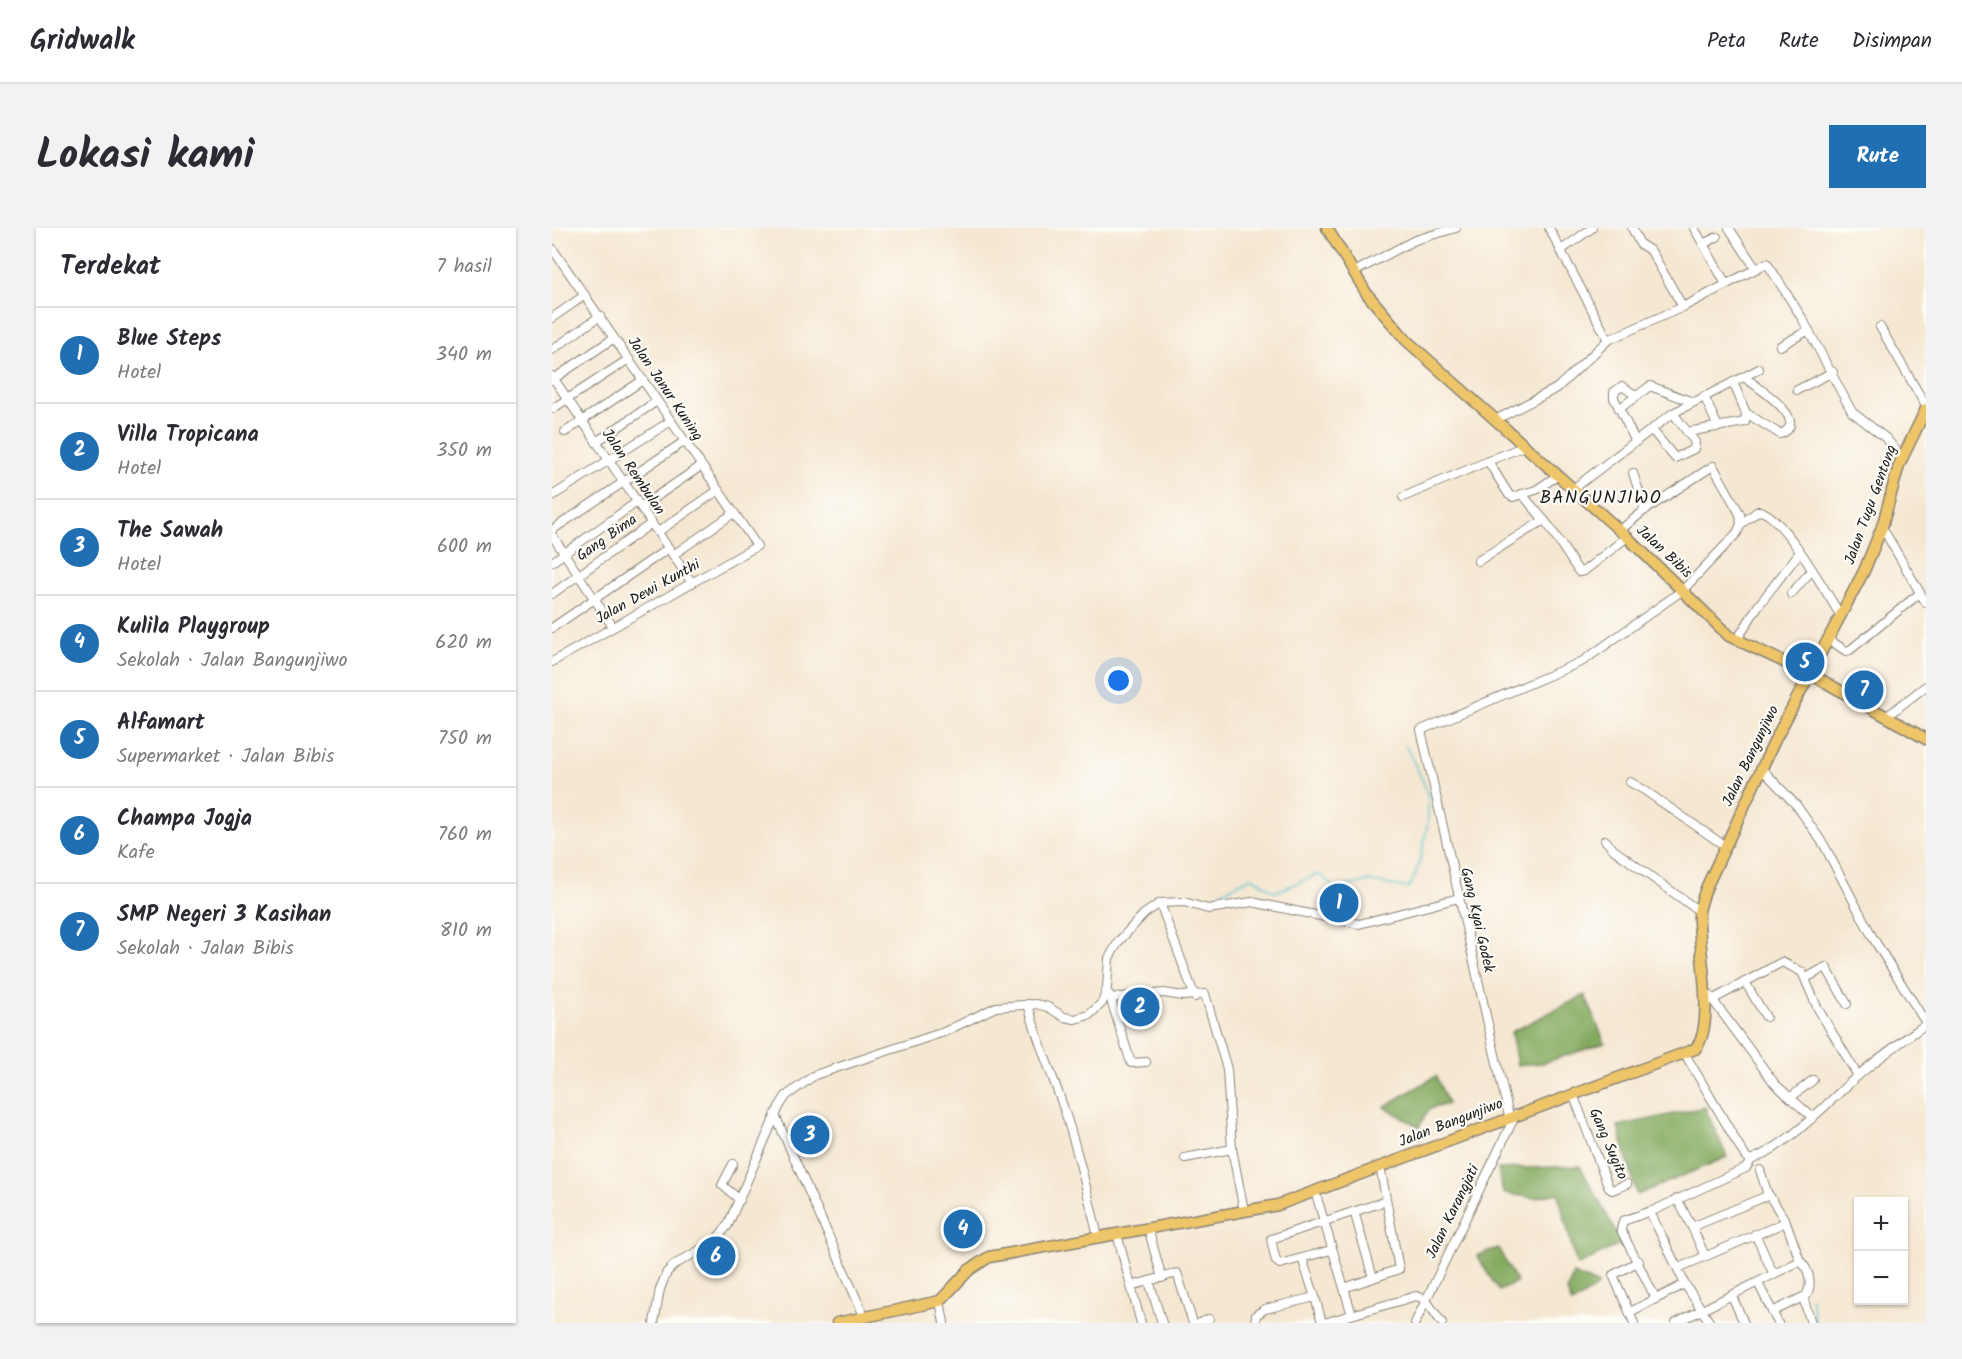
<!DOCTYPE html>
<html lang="id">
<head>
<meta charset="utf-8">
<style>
  :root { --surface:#fff; --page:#f2f2f3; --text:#2b2b33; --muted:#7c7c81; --line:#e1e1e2; --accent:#1f6fb2 }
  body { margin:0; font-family:Kalam,sans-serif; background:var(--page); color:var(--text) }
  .controls { position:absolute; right:18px; bottom:18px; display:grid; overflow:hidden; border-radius:0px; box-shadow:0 2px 4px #0004 }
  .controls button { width:54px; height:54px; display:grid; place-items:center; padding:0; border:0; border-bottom:2px solid var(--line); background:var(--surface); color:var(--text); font:30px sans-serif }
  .you { position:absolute; left:567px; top:453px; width:21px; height:21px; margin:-15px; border:4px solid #fff; border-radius:50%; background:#1a73e8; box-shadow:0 0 0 9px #1a73e833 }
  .badge { display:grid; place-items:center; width:39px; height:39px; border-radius:50%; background:var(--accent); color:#fff; font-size:20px; font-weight:700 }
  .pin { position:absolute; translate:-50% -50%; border:3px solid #fff; box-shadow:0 2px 6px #0006 }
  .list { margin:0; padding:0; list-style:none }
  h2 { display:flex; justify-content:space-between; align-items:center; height:78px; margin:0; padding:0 24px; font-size:26px }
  h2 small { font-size:20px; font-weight:400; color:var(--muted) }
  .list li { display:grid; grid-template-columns:39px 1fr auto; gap:18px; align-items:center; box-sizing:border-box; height:96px; padding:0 24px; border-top:2px solid var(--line) }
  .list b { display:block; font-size:22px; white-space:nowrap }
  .list p { margin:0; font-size:20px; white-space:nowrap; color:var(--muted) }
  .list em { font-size:20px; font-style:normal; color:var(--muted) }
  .map { position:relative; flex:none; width:1374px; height:1095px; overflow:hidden; border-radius:0px }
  header { display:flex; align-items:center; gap:36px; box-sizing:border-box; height:84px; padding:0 30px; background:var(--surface); border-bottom:2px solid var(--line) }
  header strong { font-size:28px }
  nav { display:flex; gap:33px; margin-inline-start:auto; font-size:21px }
  .intro { display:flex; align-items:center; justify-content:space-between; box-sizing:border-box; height:144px; padding:0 36px }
  h1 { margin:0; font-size:42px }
  .button { padding:15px 27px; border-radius:0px; background:var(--accent); color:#fff; font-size:21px; font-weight:700 }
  main { display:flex; gap:36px; padding:0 36px }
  aside { flex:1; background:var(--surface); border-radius:0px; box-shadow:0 2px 4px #0004 }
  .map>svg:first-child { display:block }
  .forest { fill:#85ab61; stroke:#50643e; stroke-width:1.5 }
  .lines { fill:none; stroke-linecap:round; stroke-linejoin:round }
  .stream { stroke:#57c3d0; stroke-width:1.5 }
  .minor-casing { stroke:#888276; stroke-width:10 }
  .major-casing { stroke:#888276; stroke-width:13 }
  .minor { stroke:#fff; stroke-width:8 }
  .major { stroke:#eec569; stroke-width:10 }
  .labels { text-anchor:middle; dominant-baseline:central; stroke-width:4.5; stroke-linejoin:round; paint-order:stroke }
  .street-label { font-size:15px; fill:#1c1c1c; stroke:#fdfcf7 }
  .quarter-label { font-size:18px; letter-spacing:1.5px; fill:#1c1c1c; stroke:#fdfcf7 }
</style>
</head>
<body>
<header>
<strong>Gridwalk</strong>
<nav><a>Peta</a><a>Rute</a><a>Disimpan</a></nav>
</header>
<div class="intro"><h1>Lokasi kami</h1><a class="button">Rute</a></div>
<main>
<aside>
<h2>Terdekat<small>7 hasil</small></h2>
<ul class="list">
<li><span class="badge">1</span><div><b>Blue Steps</b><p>Hotel</p></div><em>340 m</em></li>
<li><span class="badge">2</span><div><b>Villa Tropicana</b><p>Hotel</p></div><em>350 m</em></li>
<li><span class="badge">3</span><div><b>The Sawah</b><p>Hotel</p></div><em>600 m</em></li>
<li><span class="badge">4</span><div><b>Kulila Playgroup</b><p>Sekolah · Jalan Bangunjiwo</p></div><em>620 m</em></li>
<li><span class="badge">5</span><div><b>Alfamart</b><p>Supermarket · Jalan Bibis</p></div><em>750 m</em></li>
<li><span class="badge">6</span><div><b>Champa Jogja</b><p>Kafe</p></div><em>760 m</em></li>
<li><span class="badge">7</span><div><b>SMP Negeri 3 Kasihan</b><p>Sekolah · Jalan Bibis</p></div><em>810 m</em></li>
</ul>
</aside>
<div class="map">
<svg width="1374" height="1095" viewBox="0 0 1374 1095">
  <rect width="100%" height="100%" fill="#fdfcf7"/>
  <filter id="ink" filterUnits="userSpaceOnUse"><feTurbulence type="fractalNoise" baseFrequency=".0167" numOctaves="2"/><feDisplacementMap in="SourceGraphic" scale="12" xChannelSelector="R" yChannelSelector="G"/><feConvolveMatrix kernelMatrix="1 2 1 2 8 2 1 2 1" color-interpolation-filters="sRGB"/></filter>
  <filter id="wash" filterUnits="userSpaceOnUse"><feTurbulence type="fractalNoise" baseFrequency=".008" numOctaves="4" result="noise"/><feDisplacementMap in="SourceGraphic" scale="24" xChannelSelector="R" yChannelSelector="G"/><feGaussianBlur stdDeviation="1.35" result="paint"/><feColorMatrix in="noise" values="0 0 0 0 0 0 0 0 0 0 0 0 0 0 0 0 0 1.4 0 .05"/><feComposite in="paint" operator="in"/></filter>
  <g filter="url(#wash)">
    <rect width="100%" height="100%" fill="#f5e7d1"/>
    <g class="forest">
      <polygon points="1033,767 1053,815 991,835 965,837 959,804"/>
      <polygon points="884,848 896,876 877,881 867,899 832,879"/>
      <polygon points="1153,879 1175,929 1085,967 1066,898"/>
      <polygon points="1028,938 1070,1015 1025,1038 1006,965 983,970 951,965 946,941"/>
      <polygon points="946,1020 965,1054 947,1063 925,1028"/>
      <polygon points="1021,1046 1047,1057 1020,1076 1015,1063"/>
    </g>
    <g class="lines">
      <g class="stream">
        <path d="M664,667l36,-18 23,15 41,-17 6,1 14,13 32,-8 40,7c13,-17 24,-74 19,-95 -4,-15 -15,-32 -21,-47"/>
        <polyline points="1259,1069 1263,1095"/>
      </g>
    </g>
  </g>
  <g filter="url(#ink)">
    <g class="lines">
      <defs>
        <g id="minor">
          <polyline points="997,0 1056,112"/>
          <polyline points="1080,0 1088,16 1099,23 1131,79"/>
          <polyline points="1142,0 1174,56"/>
          <polyline points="1177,0 1204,41"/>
          <polyline points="1151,16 1165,9"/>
          <polyline points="0,20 205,318 0,434"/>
          <polyline points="1008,23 1040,0"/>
          <polyline points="802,44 863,12 904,0"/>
          <polyline points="0,90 33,67"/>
          <polyline points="1328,99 1374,178"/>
          <polyline points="1228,118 1257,102"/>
          <polyline points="0,122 48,88"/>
          <polyline points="0,148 140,355"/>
          <path d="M1192,149c12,9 69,45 36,57l-34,-21"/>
          <polyline points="0,152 62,110"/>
          <polyline points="1245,162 1281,144"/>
          <polyline points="1083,167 1070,158 1062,164 1062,170 1084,214"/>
          <polyline points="1152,168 1166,199"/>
          <polyline points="0,181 77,131"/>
          <polyline points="1067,181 1098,158 1141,174"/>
          <polyline points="943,192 1005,160 1056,112 1131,79 1215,35 1250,90 1300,184 1335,211 1350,230"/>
          <polyline points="1100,202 1123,230 1142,221 1143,214 1121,185"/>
          <polyline points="13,204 91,152"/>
          <polyline points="1135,204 1193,194 1194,185 1181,154"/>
          <polyline points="44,214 105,173"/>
          <polyline points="936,233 957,267 961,269 984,262 1005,248"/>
          <polyline points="1081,245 1093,282"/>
          <polyline points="1021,261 1121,185 1207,141"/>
          <polyline points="970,266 997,298 1027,344 1032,343 1075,309"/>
          <polyline points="0,268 119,193"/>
          <polyline points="851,269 972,218"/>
          <polyline points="89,279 149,238"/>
          <polyline points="1330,299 1374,375"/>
          <polyline points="0,302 133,213"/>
          <polyline points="1067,303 1093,282 1161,238 1188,286 1189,296"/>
          <polyline points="106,304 165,263"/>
          <polyline points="0,307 61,399"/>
          <polyline points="121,327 182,285"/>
          <polyline points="926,333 992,292"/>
          <polyline points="0,334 85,274"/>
          <polyline points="0,366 100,295"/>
          <polyline points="1239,366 1260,342"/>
          <polyline points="0,400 117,320"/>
          <polyline points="1276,411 1294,423 1298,422 1368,365"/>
          <polyline points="1185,412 1206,378 1248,324"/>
          <polyline points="1334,489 1374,458"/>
          <polyline points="1209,540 1245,578 1272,617 1321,710 1374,795"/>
          <polyline points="1078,554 1092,562 1173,618"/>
          <polyline points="1053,612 1062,622 1147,683"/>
          <polyline points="608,675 643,769"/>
          <polyline points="1254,750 1274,739 1295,776"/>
          <polyline points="1193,754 1214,789"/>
          <polyline points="557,766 579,835 594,834"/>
          <polyline points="1157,767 1223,856 1261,890"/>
          <polyline points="558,770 612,765 631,768 653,766 675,841 680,921"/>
          <polyline points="1160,772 1230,734 1250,744 1265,779 1306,848"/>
          <path d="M476,776c9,37 24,69 36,105 14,42 24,85 34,128"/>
          <path d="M1133,826l60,102 6,4c40,-17 70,-51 102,-80 22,-20 48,-38 73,-56"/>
          <polyline points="1021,866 1057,960 1060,962 1075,956"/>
          <polyline points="1239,869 1261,852"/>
          <polyline points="223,887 313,1090"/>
          <path d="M957,888l-88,-386 162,-69 100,-71 54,-57 4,-9 17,-13c22,-1 69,83 81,102"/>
          <polyline points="633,930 680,921 692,983"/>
          <polyline points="181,936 170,957 188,972"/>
          <polyline points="1208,942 1216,967"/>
          <polyline points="763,963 800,1087"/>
          <polyline points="802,983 821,1050"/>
          <polyline points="1099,983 1071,993 1069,1002 1104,1071"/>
          <polyline points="1140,999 1153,1028"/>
          <polyline points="596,1000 610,1050"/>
          <polyline points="565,1006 589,1095"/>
          <polyline points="1203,1006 1222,1047"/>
          <polyline points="779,1022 728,1036 724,1033 719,1011 834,973"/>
          <polyline points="750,1030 763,1069"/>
          <path d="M1248,1033c10,9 13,26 5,36"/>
          <polyline points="1126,1040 1234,994"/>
          <polyline points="1206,1055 1226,1095"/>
          <polyline points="579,1058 597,1053"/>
          <polyline points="792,1060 847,1041 828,938"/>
          <polyline points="1180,1068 1192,1095"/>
          <polyline points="388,1073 392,1095"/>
          <polyline points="1078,1084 1133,1056"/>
          <polyline points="1220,1084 1251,1069 1259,1095"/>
          <polyline points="102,1095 108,1061 115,1044 122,1037 163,1013 176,997 227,879 234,868 263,847 392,804 444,779 484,776 496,779 512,789 523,791 537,787 550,775 555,760 557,730 567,713 592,686 608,675 632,674 656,681 700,674 807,696 907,670"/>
          <polyline points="610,1095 597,1053 625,1045 641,1095"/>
          <polyline points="648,1095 657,1091"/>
          <polyline points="703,1095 704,1087 713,1081 763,1069 770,1095"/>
          <polyline points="772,1095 864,1068 873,1071 890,1095"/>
          <polyline points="863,1095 964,886"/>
          <polyline points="1082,1095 1061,1047 1087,1033"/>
          <polyline points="1124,1095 1248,1033 1234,994 1217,967 1140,999 1125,971"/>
          <polyline points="1158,1095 1133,1056 1098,984 1194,940 1199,932"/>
        </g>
        <g id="major">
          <polyline points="775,0 815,66 854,112 1075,309 1177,408 1264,449 1374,511"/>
          <path d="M285,1095l103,-22 29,-31 20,-13 289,-52 417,-156c22,-24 2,-104 4,-136 1,-9 5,-19 8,-27l68,-146 89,-169 18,-44 17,-62 27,-56"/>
        </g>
      </defs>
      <use href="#minor" class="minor-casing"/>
      <use href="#major" class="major-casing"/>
      <use href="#minor" class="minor"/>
      <use href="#major" class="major"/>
    </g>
  </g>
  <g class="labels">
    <g class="street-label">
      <text transform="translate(113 161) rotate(56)">Jalan Janur Kuning</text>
      <text transform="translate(81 244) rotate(56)">Jalan Rembulan</text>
      <text transform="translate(1319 277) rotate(-70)">Jalan Tugu Gentong</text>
      <text transform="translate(55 310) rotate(-35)">Gang Bima</text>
      <text transform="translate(1112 324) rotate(43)">Jalan Bibis</text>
      <text transform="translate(96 364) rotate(-29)">Jalan Dewi Kunthi</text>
      <text transform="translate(1199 528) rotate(-64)">Jalan Bangunjiwo</text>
      <text transform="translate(925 692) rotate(77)">Gang Kyai Godek</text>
      <text transform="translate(899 895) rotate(-21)">Jalan Bangunjiwo</text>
      <text transform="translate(1056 916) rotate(67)">Gang Sugito</text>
      <text transform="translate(901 984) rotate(-64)">Jalan Karangjati</text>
    </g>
    <g class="quarter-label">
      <text x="1049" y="270">BANGUNJIWO</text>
    </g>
  </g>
</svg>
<div class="controls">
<button>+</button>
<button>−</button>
</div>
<div class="you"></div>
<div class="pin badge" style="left:787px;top:675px">1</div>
<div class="pin badge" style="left:588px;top:779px">2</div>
<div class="pin badge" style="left:258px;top:907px">3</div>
<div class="pin badge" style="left:411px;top:1001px">4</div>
<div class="pin badge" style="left:1253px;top:434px">5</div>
<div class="pin badge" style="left:164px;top:1028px">6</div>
<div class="pin badge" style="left:1312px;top:462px">7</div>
</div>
</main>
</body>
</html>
